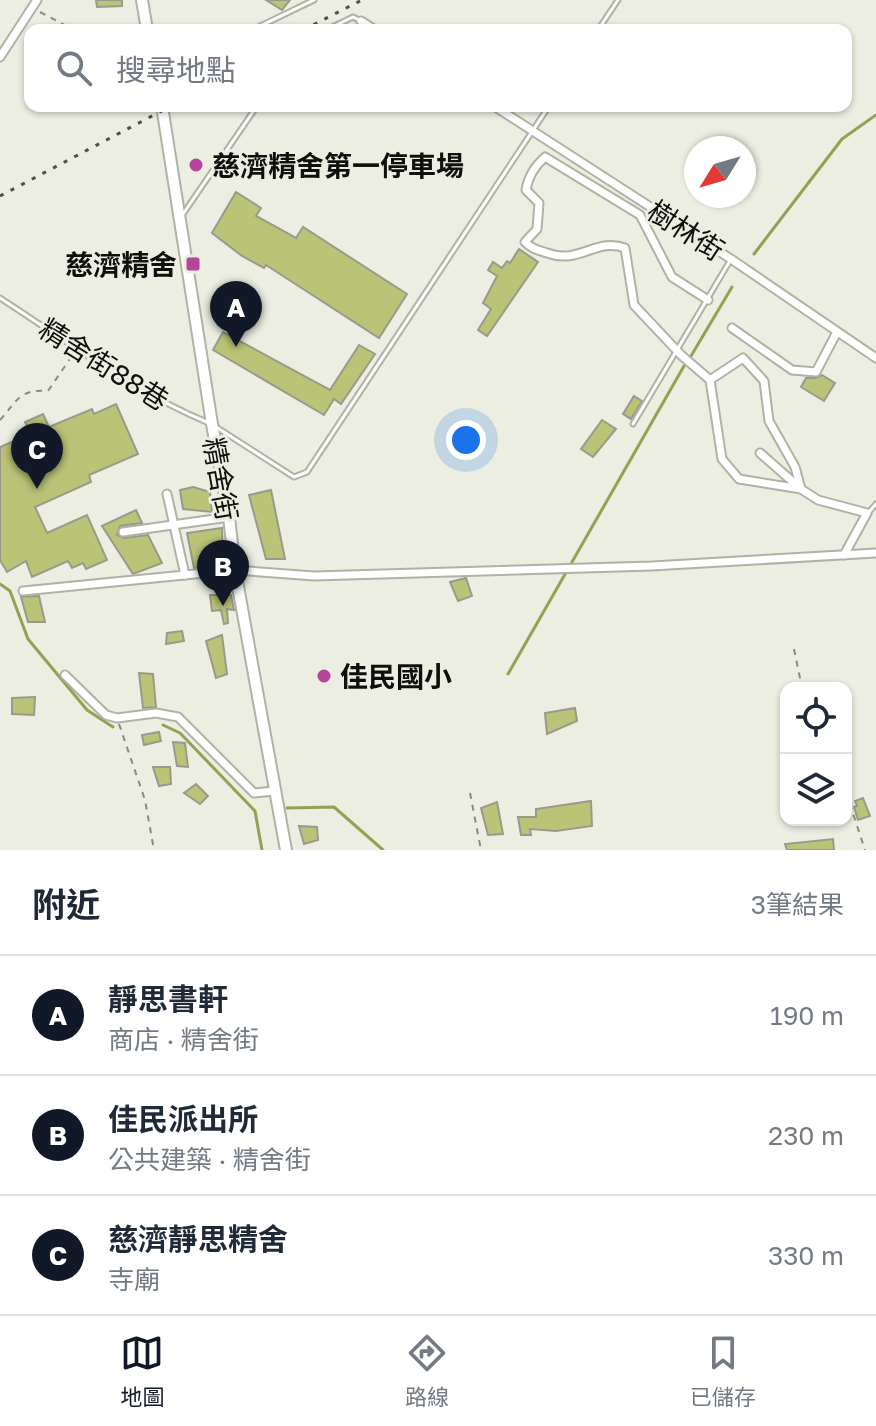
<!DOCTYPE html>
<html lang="zh-TW">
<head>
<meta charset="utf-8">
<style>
  :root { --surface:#fff; --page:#f6f6f7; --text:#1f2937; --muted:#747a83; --line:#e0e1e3; --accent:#111827 }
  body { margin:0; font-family:"Golos Text","Noto Sans TC",sans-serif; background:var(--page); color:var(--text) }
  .controls { position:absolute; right:24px; bottom:24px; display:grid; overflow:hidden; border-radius:16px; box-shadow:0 2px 6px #0004 }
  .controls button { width:72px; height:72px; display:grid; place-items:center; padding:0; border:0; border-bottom:2px solid var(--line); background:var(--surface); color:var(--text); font:40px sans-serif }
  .compass { position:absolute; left:684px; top:136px; width:72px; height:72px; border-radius:50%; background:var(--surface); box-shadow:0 2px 6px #0004; rotate:233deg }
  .you { position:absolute; left:466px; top:440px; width:28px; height:28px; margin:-20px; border:6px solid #fff; border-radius:50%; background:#1a73e8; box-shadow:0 0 0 12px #1a73e833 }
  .badge { display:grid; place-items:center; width:52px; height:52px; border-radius:50%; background:var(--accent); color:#fff; font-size:26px; font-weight:700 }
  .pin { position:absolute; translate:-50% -66px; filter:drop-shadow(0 2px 4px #0008) }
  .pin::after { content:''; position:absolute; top:42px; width:28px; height:24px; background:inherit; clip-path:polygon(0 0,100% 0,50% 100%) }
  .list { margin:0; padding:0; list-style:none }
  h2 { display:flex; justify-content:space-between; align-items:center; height:104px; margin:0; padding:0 32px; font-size:34px }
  h2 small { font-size:26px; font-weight:400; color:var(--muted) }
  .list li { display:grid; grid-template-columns:52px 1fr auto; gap:24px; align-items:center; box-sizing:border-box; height:120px; padding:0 32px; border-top:2px solid var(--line) }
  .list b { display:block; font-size:30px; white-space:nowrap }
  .list p { margin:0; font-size:26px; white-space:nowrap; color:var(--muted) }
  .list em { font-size:26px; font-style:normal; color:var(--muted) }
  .icon { flex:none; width:44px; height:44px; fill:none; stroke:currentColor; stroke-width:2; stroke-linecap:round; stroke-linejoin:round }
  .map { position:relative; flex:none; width:876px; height:850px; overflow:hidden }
  .search { position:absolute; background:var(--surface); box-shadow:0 2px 6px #0004; left:24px; right:24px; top:24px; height:88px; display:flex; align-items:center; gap:20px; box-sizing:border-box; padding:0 28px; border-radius:16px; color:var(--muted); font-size:30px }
  .sheet { height:464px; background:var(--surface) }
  nav { display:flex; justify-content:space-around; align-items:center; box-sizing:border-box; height:112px; border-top:2px solid var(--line); background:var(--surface); font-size:22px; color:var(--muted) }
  nav a { display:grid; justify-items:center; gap:4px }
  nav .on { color:var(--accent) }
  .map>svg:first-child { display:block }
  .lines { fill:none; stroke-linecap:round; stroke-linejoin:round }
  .stream { stroke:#979f52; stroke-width:3 }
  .building { fill:#bbc476; stroke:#989a8d; stroke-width:2 }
  .lane-casing { stroke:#b0b2a5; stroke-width:7 }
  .street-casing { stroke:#b0b2a5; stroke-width:11 }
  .secondary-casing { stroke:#b0b2a5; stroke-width:14 }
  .path { stroke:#898a81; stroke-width:2; stroke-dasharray:6 6; stroke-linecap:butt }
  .lane { stroke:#fff; stroke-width:3 }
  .street { stroke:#fff; stroke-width:7 }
  .secondary { stroke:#fff; stroke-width:10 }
  .rail { stroke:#4e4f48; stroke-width:3; stroke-dasharray:4 8; stroke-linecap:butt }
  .poi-dot { fill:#b6439c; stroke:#eceee1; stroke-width:3 }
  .labels { text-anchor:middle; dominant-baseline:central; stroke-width:6; stroke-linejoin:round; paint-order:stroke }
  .poi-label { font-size:28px; font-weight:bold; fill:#0f0f0b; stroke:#eceee1; text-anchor:start }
  .street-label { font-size:28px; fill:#0f0f0b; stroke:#eceee1 }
</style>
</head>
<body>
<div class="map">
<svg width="876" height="850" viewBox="0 0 876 850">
  <rect width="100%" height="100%" fill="#eceee1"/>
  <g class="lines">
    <g class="stream">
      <polyline points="754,254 842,139 876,115"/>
      <polyline points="691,356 732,287"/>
      <polyline points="0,584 10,591 28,639 87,710 113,727"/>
      <polyline points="508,674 684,366"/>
      <polyline points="163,725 180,733 255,811 262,850"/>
      <polyline points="287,808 334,807 383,850"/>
    </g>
  </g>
  <g class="building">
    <polygon points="96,0 122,0 122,6 97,7"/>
    <polygon points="266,0 290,0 282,10"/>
    <polygon points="236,192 261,208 256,216 296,238 303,227 407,294 379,338 266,265 264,268 242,256 212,233"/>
    <polygon points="519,249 538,262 487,336 478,330 491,309 483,303 497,276 488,270 493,262 502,268 507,261 510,263"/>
    <polygon points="223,332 330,390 359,345 375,354 341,404 334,399 324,415 213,350"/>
    <polygon points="822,375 835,383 824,401 801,387 806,378 816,378"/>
    <polygon points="634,396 642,401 631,419 623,414"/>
    <polygon points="116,404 138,454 89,475 91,482 35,507 47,533 87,515 107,560 86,569 83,563 72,568 68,561 32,577 26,561 7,572 0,560 0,447 30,434 25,422 43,414 49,427 92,409 94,414"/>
    <polygon points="602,420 616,429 593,457 581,449"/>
    <polygon points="193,487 210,492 212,512 183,509 180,490"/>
    <polygon points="271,490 285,559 266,559 249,495"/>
    <polygon points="136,510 142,523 120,526 117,535 124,538 148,535 162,563 133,574 102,526"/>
    <polygon points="222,528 223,563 194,568 187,533"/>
    <polygon points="466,578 472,596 458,601 450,582"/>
    <polygon points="210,595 231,595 234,610 227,609 228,623 224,624 221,610 212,611"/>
    <polygon points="39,596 45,622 28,622 21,597"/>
    <polygon points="182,631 184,641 166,644 167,633"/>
    <polygon points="222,635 227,674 216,678 206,641"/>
    <polygon points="139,673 153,674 156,707 143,708"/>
    <polygon points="35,697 34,715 12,714 12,698"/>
    <polygon points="575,708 577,721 547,734 545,713"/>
    <polygon points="159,732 161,741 144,745 142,735"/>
    <polygon points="173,742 185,743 188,767 177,766"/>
    <polygon points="153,767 170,767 171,784 159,786"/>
    <polygon points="196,784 208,796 200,804 184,793"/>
    <polygon points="863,798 870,816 858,820 854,807 857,806 855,801"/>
    <polygon points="591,801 592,826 556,831 530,829 531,835 521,835 518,817 536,817 536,809"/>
    <polygon points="497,802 503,834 488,835 481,808"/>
    <polygon points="299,826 317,827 318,840 304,844"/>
    <polygon points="833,839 834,850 787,850 785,844"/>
  </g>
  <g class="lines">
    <defs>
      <g id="lane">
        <polyline points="252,30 314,0"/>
        <polyline points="326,30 353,17 361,21"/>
        <polyline points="598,30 618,0"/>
        <polyline points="183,214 257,106"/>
        <path d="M0,298c68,44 134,94 209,125"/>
        <polyline points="633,424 731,259"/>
        <polyline points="216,427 294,477 307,472 549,106"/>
        <polyline points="868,513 876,504"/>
      </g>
      <g id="street">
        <polyline points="361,21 375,30"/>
        <polyline points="0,57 37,0"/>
        <polyline points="494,106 731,259 876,358"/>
        <path d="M708,300l-36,-23 -32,-62 -95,-58c-10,9 -17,20 -19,33l13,13 -2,26 -12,13c7,7 13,8 22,11 33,12 49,-16 78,-5l9,57 47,50 29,25 33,-22 21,23 5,40 26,46 6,22 -62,-10 -17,-20 -12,-79"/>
        <polyline points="732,328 792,370 816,372 837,332"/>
        <polyline points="760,453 801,489 818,500 867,513 844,555"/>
        <polyline points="167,494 185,575"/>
        <polyline points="123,532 229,517"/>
        <polyline points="23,591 235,570 314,576 652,566 876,553"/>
        <polyline points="65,675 106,715 117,718 156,713 178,717 254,793 274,791"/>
      </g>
      <g id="secondary">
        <polyline points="142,0 147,30"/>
        <polyline points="162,106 212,424 229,517 235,570 286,850"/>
      </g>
    </defs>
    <use href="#lane" class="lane-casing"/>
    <use href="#street" class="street-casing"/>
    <use href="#secondary" class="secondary-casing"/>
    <g class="path">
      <polyline points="40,12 74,30"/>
      <path d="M0,420c17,-19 19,-31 48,-29l26,-38"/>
      <polyline points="794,649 802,688"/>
      <polyline points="119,724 145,800 154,850"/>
      <polyline points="846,792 865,850"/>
      <polyline points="470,793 481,850"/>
    </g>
    <use href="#lane" class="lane"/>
    <use href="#street" class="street"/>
    <use href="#secondary" class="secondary"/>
    <g class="rail">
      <polyline points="303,30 362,0"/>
      <polyline points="0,196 171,106"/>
    </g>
  </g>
  <g class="poi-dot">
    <circle cx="196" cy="165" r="8"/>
    <rect x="185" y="256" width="16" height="16" rx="4"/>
    <circle cx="324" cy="676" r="8"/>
  </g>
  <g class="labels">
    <g class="poi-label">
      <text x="212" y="165">慈濟精舍第一停車場</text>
      <text x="177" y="264" text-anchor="end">慈濟精舍</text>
      <text x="340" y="676">佳民國小</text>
    </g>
    <g class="street-label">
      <text transform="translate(686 230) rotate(33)">樹林街</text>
      <text transform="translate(104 364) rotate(32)">精舍街88巷</text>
      <text transform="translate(221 479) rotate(80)">精舍街</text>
    </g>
  </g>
</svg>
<div class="controls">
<button><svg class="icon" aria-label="locate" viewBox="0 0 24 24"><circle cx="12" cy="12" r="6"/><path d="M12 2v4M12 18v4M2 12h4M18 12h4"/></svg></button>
<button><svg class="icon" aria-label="layers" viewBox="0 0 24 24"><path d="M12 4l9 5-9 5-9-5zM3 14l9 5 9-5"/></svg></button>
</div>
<svg class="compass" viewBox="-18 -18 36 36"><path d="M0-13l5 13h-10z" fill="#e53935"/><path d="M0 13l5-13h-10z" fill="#747a83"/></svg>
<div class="you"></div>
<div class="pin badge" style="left:236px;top:347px">A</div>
<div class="pin badge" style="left:223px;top:606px">B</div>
<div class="pin badge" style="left:37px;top:489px">C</div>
<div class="search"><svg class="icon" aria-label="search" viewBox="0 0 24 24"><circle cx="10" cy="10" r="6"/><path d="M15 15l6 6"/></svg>搜尋地點</div>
</div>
<section class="sheet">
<h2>附近<small>3筆結果</small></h2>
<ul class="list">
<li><span class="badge">A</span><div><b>靜思書軒</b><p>商店 · 精舍街</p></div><em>190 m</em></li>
<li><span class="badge">B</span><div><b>佳民派出所</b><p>公共建築 · 精舍街</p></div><em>230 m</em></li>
<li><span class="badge">C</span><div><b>慈濟靜思精舍</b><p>寺廟</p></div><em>330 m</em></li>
</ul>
</section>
<nav>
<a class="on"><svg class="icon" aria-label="map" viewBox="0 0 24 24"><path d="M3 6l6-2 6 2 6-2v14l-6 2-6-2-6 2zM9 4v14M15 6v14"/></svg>地圖</a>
<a><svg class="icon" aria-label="directions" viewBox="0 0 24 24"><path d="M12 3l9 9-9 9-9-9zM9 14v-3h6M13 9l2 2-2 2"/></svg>路線</a>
<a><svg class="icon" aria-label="saved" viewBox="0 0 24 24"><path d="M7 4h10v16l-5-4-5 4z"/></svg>已儲存</a>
</nav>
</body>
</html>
